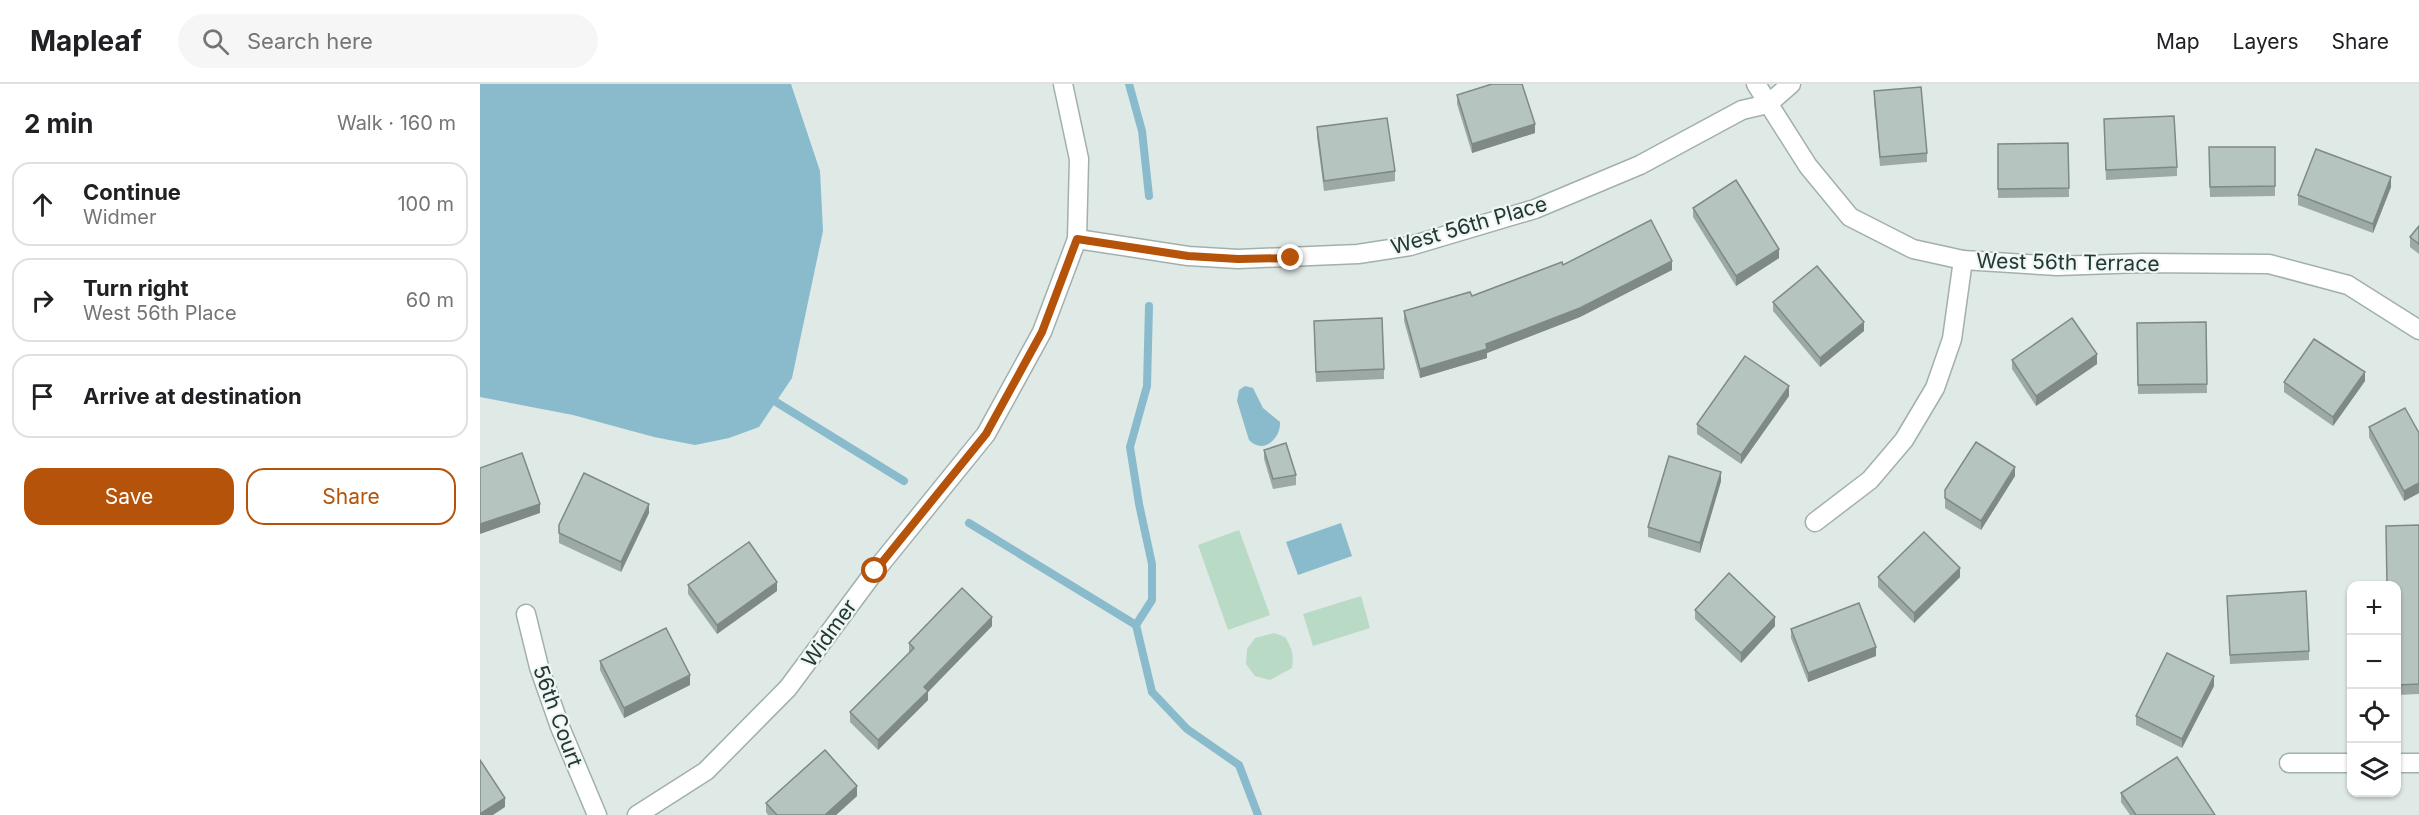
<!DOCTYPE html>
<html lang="en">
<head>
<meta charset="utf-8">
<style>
  :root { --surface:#fff; --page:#f6f6f6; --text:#202124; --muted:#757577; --line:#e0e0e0; --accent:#b45309 }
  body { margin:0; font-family:Inter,sans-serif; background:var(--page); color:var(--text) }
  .controls { position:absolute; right:18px; bottom:18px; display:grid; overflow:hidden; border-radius:12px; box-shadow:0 2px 4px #0004 }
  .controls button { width:54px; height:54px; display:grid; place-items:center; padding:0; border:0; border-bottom:2px solid var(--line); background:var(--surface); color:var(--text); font:30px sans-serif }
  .stop { position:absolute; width:18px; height:18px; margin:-14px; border:4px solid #b45309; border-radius:50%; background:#fff }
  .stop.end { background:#b45309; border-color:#fff; box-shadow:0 2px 6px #0008 }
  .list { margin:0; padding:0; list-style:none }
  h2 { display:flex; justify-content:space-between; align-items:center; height:78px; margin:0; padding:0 24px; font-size:26px }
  h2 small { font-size:20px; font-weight:400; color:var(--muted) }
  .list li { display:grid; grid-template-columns:39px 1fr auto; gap:18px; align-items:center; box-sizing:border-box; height:84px; margin:0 12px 12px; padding:0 12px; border:2px solid var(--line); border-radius:18px }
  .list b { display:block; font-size:22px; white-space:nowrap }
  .list p { margin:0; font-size:20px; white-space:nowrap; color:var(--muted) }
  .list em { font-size:20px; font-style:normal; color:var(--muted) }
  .actions { display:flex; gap:12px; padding:18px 24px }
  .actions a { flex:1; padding:14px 0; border:2px solid var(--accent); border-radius:18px; text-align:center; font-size:21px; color:var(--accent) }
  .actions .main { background:var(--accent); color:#fff }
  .icon { flex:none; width:33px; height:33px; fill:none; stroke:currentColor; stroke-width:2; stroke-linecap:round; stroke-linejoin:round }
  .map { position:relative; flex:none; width:1939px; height:731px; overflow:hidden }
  header { display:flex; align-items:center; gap:36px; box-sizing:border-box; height:84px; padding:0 30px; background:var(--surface); border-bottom:2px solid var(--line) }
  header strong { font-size:28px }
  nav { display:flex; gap:33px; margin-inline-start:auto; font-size:21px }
  .search { width:420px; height:54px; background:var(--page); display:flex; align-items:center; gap:15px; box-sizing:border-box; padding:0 21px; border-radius:33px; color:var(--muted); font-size:22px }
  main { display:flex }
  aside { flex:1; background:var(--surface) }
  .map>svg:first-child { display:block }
  .green { fill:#b9dac5 }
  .water { fill:#89bbcc }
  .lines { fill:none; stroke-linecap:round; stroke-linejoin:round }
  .stream { stroke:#89bbcc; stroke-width:8 }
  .minor-casing { stroke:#a2b0ad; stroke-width:21 }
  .minor { stroke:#fff; stroke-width:18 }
  .wall { fill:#9ca9a4 }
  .shaded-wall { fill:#7f8986 }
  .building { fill:#b5c4bf; stroke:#7f8986; stroke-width:1.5 }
  .route { stroke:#b45309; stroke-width:8 }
  .labels { text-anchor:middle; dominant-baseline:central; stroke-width:4.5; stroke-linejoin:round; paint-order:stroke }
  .street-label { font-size:21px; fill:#213835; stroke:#eff6f3 }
</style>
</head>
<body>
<header>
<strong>Mapleaf</strong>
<div class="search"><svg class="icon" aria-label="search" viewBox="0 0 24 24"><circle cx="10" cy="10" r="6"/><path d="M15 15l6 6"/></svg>Search here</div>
<nav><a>Map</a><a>Layers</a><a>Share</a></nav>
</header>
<main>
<aside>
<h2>2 min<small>Walk · 160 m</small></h2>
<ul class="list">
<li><svg class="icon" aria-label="ahead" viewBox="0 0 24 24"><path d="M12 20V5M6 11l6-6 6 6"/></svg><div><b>Continue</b><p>Widmer</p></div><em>100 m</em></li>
<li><svg class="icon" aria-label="right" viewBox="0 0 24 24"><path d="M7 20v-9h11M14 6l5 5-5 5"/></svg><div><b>Turn right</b><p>West 56th Place</p></div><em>60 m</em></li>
<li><svg class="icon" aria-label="arrive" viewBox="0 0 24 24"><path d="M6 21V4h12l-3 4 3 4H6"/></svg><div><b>Arrive at destination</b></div></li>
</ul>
<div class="actions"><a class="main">Save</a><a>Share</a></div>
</aside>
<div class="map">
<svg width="1939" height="731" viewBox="0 0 1939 731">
  <rect width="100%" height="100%" fill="#dfe9e6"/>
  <g class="green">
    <polygon points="759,446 790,531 748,546 718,461"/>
    <polygon points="881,512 890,544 833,562 823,530"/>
    <path d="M794,549l11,4c7,11 9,18 7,31l-22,12 -15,-4 -9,-12 1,-15 8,-11z"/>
  </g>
  <g class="water">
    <polygon points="0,0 311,0 340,87 343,147 312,294 279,343 249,354 215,361 174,353 93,331 0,313"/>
    <path d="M765,302l8,2 10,20 17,14c1,17 -17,33 -31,18l-12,-39 2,-11z"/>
    <polygon points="861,439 872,472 818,491 806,458"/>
  </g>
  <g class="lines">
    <g class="stream">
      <polyline points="649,0 662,47 669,112"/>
      <polyline points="296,318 424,397"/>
      <polyline points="489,439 656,541 672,608 707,645 759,681 778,731"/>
      <polyline points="656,541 672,516 672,480 659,420 650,363 667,302 669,222"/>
    </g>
    <defs>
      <g id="minor">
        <polyline points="1276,0 1328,82 1370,133 1433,165 1483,176 1577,182 1662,179 1789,180 1868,201 1939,246"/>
        <polyline points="597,155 708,172 758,175 878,170 930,162 1055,125 1160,81 1262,26 1288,20 1311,0"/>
        <polyline points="1335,438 1390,396 1424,356 1455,304 1472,255 1483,176"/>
        <polyline points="46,530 59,583 80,643 117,731"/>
        <polyline points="1809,679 1872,679"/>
        <polyline points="1916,679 1939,679"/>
        <polyline points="157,731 226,687 308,604 395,487 506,350 562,248 597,155 599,75 583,0"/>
      </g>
    </defs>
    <use href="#minor" class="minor-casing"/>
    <use href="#minor" class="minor"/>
  </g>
  <g class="wall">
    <polygon points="1394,7 1447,69 1447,78 1400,82 1394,17"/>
    <polygon points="977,11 1055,49 992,69 977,20"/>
    <polygon points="1624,35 1697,83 1697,92 1626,96"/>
    <polygon points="837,43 915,87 915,97 844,107 837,53"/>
    <polygon points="1588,59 1589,113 1518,114 1518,60"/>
    <polygon points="1729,63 1795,63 1795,112 1730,113"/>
    <polygon points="1911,103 1893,149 1818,121 1818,111"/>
    <polygon points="1213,124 1299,174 1256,202 1213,133"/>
    <polygon points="1939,142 1939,170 1930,163 1930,153"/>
    <polygon points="1083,181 1192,186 1100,233 1007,269 1007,274 940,294 924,237 924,227 992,212"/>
    <polygon points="1293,218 1384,247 1340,283 1293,227"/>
    <polygon points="1726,238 1727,309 1658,310 1657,239"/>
    <polygon points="834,246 904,285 904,295 836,298"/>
    <polygon points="1532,276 1617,280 1556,322 1532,285"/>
    <polygon points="1885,297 1853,342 1804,308 1804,298"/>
    <polygon points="1309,312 1261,380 1217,350 1217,340"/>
    <polygon points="1889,343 1939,349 1939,409 1924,417 1889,353"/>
    <polygon points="784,366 816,391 816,401 793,405 784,375"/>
    <polygon points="1535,392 1501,446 1465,424 1465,406"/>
    <polygon points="1241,397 1220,469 1168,453 1168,443"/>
    <polygon points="169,429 141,488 79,459 79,441"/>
    <polygon points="1939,441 1939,610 1917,611 1917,501"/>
    <polygon points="1398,493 1480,493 1434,539 1398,503"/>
    <polygon points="208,501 297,507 237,550 208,510"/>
    <polygon points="1747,512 1829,567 1829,576 1750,580"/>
    <polygon points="1215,526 1295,542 1261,579 1215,535"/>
    <polygon points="512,542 448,608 448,616 398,666 370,638 370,628 429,569 429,559"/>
    <polygon points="1311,545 1396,572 1328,598 1311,554"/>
    <polygon points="120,577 210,601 144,634 120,586"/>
    <polygon points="1734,602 1702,664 1656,641 1656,632"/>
    <polygon points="1641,709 1735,731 1650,731 1641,718"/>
    <polygon points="377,712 356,731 288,731 286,728 286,719"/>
  </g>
  <g class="shaded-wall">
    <polygon points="1055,40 1055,49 992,69 992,60"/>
    <polygon points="1911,93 1911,103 1893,149 1893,140"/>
    <polygon points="1299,165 1299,174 1256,202 1256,192"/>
    <polygon points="1192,177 1192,186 1100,233 1007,269 1007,274 940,294 940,285 1006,260"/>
    <polygon points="1384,238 1384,247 1340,283 1340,274"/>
    <polygon points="1617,270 1617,280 1556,322 1556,312"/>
    <polygon points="1885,288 1885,297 1853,342 1853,333"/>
    <polygon points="1309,302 1309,312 1261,380 1261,371"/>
    <polygon points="1535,383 1535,392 1501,446 1501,437"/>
    <polygon points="1241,388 1241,397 1220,469 1220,459"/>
    <polygon points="1939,399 1939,409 1924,417 1924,407"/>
    <polygon points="60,420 60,429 0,450 0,440"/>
    <polygon points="169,420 169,429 141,488 141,478"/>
    <polygon points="1480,484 1480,493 1434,539 1434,529"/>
    <polygon points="297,498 297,507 237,550 237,541"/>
    <polygon points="512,533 512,542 448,608 448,616 398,666 398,656 444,603"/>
    <polygon points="1295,533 1295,542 1261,579 1261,569"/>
    <polygon points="1396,563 1396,572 1328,598 1328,589"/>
    <polygon points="210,591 210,601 144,634 144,624"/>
    <polygon points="1734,592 1734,602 1702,664 1702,655"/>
    <polygon points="377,702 377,712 356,731 345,731"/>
    <polygon points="25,714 25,723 13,731 0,731 0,730"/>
  </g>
  <g class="building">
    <polygon points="1012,0 1042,0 1055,40 992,60 977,11"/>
    <polygon points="1441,3 1447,69 1400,73 1394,7"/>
    <polygon points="1694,32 1697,83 1626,86 1624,35"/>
    <polygon points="907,34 915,87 844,97 837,43"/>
    <polygon points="1588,59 1589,104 1518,105 1518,60"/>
    <polygon points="1729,63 1795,63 1795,102 1730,103"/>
    <polygon points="1836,65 1911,93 1893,140 1818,111"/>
    <polygon points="1256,96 1299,165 1256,192 1213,124"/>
    <polygon points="1171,136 1192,177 1100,224 1006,260 1007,265 940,285 924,227 990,208 992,212 1082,178 1083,181"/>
    <polygon points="1939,142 1939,160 1930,153"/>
    <polygon points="1337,182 1384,238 1340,274 1293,218"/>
    <polygon points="902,234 904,285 836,288 834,237"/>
    <polygon points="1592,234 1617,270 1556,312 1532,276"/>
    <polygon points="1726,238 1727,300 1658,301 1657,239"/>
    <polygon points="1834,255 1885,288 1853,333 1804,298"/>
    <polygon points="1265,272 1309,302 1261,371 1217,340"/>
    <polygon points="1925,324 1939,349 1939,399 1924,407 1889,343"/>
    <polygon points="1496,358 1535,383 1501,437 1465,414 1465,406"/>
    <polygon points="806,359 816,391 793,395 784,366"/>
    <polygon points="42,369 60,420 0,440 0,384"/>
    <polygon points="1189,372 1241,388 1220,459 1168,443"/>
    <polygon points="104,389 169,420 141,478 79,449 79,441"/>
    <polygon points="1939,441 1939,600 1917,601 1917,501 1907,501 1906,442"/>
    <polygon points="1444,448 1480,484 1434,529 1398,493"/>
    <polygon points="269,458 297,498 237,541 208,501"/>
    <polygon points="1249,489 1295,533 1261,569 1215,526"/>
    <polygon points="482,504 512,533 444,603 448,607 398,656 370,628 434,564 429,559"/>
    <polygon points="1826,507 1829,567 1750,571 1747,512"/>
    <polygon points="1379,519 1396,563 1328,589 1311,545"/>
    <polygon points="186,544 210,591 144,624 120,577"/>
    <polygon points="1687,569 1734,592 1702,655 1656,632"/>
    <polygon points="345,666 377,702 345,731 297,731 286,719"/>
    <polygon points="1697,673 1735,731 1656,731 1641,709"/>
    <polygon points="0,676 25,714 0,730"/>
  </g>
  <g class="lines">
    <polyline class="route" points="395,487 506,350 562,248 597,155 708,172 758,175 811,174"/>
  </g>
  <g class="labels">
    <g class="street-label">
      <text transform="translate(989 141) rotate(-16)">West 56th Place</text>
      <text transform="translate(1588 178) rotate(1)">West 56th Terrace</text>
      <text transform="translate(349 549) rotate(-54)">Widmer</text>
      <text transform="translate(78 632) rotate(70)">56th Court</text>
    </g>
  </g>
</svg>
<div class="controls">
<button>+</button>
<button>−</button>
<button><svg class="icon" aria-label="locate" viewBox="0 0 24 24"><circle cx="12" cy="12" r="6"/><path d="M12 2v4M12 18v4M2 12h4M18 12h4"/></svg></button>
<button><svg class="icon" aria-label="layers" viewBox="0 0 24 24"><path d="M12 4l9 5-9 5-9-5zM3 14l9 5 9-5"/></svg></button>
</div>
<div class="stop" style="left:395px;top:487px"></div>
<div class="stop end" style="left:811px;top:174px"></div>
</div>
</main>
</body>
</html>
